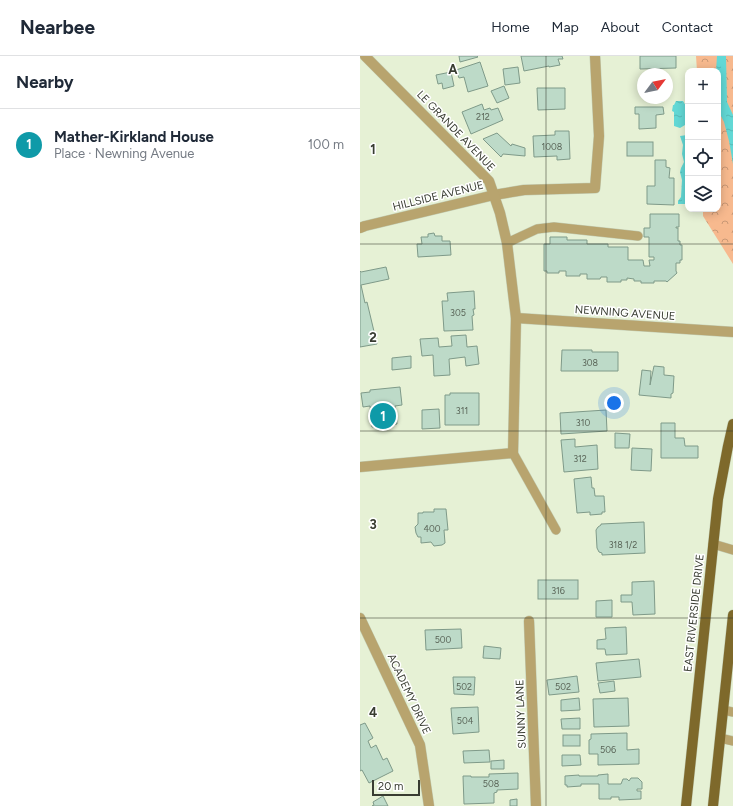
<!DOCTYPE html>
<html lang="en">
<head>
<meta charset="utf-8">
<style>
  :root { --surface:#fff; --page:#f6f6f7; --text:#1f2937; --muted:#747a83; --line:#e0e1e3; --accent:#ea580c }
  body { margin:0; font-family:Figtree,sans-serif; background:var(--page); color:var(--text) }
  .controls { position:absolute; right:12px; top:12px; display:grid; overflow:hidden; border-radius:8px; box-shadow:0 2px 10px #0003 }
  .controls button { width:36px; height:36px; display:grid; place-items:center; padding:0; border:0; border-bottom:1px solid var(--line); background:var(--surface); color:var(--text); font:20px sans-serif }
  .compass { position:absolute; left:277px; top:12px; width:36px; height:36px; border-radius:50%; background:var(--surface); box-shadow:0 2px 10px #0003; rotate:58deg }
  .scale { position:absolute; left:12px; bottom:10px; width:48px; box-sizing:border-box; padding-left:4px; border:2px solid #383c31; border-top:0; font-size:11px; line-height:14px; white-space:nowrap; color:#383c31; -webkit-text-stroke:3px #fff; paint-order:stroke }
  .you { position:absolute; left:254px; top:347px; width:14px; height:14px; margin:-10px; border:3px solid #fff; border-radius:50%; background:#1a73e8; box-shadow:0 0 0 6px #1a73e833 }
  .badge { display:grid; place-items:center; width:26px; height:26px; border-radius:50%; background:var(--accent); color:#fff; font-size:13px; font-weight:700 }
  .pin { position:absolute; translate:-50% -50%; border:2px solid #fff; box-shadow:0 1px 4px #0006 }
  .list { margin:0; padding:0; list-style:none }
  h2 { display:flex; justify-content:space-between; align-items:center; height:52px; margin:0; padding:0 16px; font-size:17px }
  h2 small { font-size:13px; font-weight:400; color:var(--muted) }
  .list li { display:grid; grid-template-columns:26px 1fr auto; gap:12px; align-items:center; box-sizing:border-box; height:72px; padding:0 16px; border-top:1px solid var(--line) }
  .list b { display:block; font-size:15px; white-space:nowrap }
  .list p { margin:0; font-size:13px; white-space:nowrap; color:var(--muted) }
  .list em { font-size:13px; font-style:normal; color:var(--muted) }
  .icon { flex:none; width:22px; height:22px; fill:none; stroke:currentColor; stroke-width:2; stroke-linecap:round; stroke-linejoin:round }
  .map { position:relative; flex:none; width:373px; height:750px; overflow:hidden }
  header { display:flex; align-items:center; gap:24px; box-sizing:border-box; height:56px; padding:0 20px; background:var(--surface); border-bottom:1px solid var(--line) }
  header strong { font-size:19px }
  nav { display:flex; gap:22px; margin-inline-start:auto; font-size:14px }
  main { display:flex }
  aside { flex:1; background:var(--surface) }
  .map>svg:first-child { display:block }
  .forest { fill:url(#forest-crowns) }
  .water { fill:url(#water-ripples) }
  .building { fill:#bddac8; stroke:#7f9a89 }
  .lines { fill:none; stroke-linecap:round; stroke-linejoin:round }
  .service-casing { stroke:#c3cdb4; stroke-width:10 }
  .minor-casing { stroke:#c3cdb4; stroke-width:11 }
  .primary-casing { stroke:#c3cdb4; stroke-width:11 }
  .service { stroke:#b8a46e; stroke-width:9 }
  .minor { stroke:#b8a46e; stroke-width:10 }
  .primary { stroke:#7e692b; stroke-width:10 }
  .grid { fill:none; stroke:#383c31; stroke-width:1; stroke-opacity:0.55 }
  .labels { text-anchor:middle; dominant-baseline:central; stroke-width:3; stroke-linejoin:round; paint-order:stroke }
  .number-label { font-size:9px; fill:#596457 }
  .street-label { font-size:11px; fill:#383c31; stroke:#fff }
  .grid-label { font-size:13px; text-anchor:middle; font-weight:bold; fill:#383c31; stroke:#fff; stroke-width:3; stroke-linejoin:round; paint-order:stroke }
</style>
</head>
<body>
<header>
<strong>Nearbee</strong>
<nav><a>Home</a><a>Map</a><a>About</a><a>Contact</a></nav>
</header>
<main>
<aside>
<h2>Nearby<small></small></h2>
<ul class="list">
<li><span class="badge" style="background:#0f9aa8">1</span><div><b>Mather-Kirkland House</b><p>Place · Newning Avenue</p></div><em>100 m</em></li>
</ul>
</aside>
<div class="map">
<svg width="373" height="750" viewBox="0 0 373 750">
  <defs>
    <pattern id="forest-crowns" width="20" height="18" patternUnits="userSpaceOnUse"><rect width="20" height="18" fill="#f7b98e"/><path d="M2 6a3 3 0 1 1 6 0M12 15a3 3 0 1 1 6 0" fill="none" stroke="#c99875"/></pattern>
    <pattern id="water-ripples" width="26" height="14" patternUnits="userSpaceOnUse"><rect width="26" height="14" fill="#62d8d5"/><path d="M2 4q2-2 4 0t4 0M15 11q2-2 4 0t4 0" fill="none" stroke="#56bab7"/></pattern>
  </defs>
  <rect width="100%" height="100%" fill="#e6f1d5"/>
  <polygon class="forest" points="336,0 373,0 373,208 343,160 343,153 358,153 358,15 337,15"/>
  <g class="water">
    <polygon points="357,0 366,0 367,46 373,59 373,108 369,85 364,66 358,54 358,15 356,15"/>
    <polygon points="316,45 323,45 326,50 325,69 320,72 314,70 314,56 312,55 313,49 314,49"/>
    <polygon points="327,79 327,129 328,148 318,148 318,145 321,141 322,124 320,116 321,112 324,106 322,98 323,89 320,80"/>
  </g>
  <g class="building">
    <polygon points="99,0 117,0 118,1 100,6"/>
    <polygon points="161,0 202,0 203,3 198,3 200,9 189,11 189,10 164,15"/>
    <polygon points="280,0 316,0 316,12 280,13"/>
    <polygon points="120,6 128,30 108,36 104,21 99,22 96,14"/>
    <polygon points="158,11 160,27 145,29 143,13"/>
    <polygon points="91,16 94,30 83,33 82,27 78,28 76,19"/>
    <polygon points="144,30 149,42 137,47 131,35"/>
    <polygon points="177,32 205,32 205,53 178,54"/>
    <polygon points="122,48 124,54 130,52 131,54 138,52 143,64 111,78 102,56"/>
    <polygon points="275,51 303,51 304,58 296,59 296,72 279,73 279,58 275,58"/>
    <polygon points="195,75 209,75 210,103 197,104 197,100 174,101 173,80 195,79"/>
    <polygon points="137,77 151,90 152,88 165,92 165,100 143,98 141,101 123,83"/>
    <rect x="267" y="86" width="26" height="14"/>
    <polygon points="295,104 306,104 306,111 310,112 309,122 314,122 314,149 287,148 287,130 295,130"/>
    <polygon points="290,158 319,158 319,171 316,171 316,172 318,172 318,185 320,185 320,189 322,189 322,204 320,204 320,207 316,207 316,215 317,217 307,226 306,225 294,225 294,227 281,227 281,225 274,225 274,223 267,222 267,224 261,224 261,226 247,226 247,221 241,221 240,223 227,223 227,218 220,218 220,220 206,220 206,215 199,215 199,217 187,217 187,215 184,215 184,188 190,188 190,181 207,181 207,184 227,184 227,188 248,188 248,191 268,191 268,204 283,204 284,210 290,210 289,204 294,204 294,201 289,201 289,181 284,181 284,172 290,172"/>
    <polygon points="74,177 75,180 82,180 82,185 90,185 91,199 58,201 57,188 62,188 61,181 68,181 68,178"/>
    <polygon points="26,211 29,223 1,229 5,247 7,246 17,288 0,291 0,215 1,216"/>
    <polygon points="114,235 115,253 113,253 114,259 112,260 113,274 84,275 82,245 88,245 87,237"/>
    <polygon points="106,279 107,291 117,290 119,308 106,310 105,301 89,303 90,319 74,320 73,299 62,300 60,283 78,282 79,291 92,290 91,280"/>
    <polygon points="202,294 232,294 232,296 258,296 258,315 201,315"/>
    <polygon points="51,300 51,312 32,314 32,302"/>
    <polygon points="294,310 304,311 304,319 314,320 313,337 311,338 311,342 279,339 282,314 291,315 290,329"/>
    <polygon points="40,331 42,349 35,350 37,368 12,371 10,350 3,351 1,337 10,336 10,334"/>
    <polygon points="90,337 119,337 119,369 85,369 85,339 90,339"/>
    <polygon points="79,353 80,372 62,373 62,354"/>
    <polygon points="246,354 247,375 201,378 200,357"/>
    <polygon points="301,367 315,367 315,382 324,382 325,390 338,390 338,402 301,402"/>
    <polygon points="255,377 270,378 269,392 255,392"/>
    <polygon points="215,383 215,391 237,389 238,413 204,416 201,384"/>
    <polygon points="272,392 292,393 291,415 271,414"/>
    <polygon points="231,421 232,432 234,432 235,440 244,440 245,456 242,456 242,458 230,459 230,456 217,457 214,423"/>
    <polygon points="74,453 86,453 88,474 84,474 85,487 82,489 74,490 71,486 61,487 61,481 58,481 56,477 55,471 58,468 58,457 63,457 63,456 74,456"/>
    <polygon points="284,466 285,497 242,499 242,497 239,496 237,492 236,474 238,471 241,469 241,468"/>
    <rect x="178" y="524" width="40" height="19"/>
    <polygon points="294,525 295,558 273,559 272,546 261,546 261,539 272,539 272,526"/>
    <polygon points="252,544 252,561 236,561 236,545"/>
    <polygon points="266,571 267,598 246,599 245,593 237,593 237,584 246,583 245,572"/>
    <polygon points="101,573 102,592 66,594 65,574"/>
    <polygon points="124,590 141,592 140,603 123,602"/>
    <polygon points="279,603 281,621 238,625 236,607"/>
    <polygon points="217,620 219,636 189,639 187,624"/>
    <polygon points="93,621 115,621 114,639 94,638"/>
    <polygon points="254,625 255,635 240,637 238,627"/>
    <polygon points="219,642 220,654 201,655 201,644"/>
    <polygon points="268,642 269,670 234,671 233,643"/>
    <polygon points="118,651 119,676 93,678 91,652"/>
    <polygon points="220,662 220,673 202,673 201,663"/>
    <polygon points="5,667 13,682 8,685 11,692 16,689 23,704 27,702 33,715 9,727 2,714 0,715 0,669"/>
    <polygon points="267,677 267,694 279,693 279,708 238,709 238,698 229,698 229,684 231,683 231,678"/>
    <rect x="203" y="679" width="17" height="11"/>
    <polygon points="129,694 130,706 104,707 103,695"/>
    <polygon points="202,699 220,699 221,709 202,710"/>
    <polygon points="144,704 144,713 131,713 131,705"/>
    <polygon points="158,717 158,733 137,734 137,736 134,737 134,747 104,748 103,720 111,720 111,721 129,721 129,718"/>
    <polygon points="248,718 248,728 261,728 263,723 267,723 269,725 271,722 278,722 282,726 282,733 277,733 277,735 281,735 281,743 259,744 259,741 251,741 251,743 239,743 239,728 221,728 221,730 207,731 207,729 205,729 205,720 219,719 219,720 238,720 238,719"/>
    <polygon points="23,740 28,750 12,750 14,749 13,746"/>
    <polygon points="157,743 157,750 150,750 150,744"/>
  </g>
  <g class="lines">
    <defs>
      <g id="service">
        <polyline points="147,187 177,173 194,171 278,180"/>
        <polyline points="153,397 196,474"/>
        <polyline points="353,488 373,494"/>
        <polyline points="363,654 373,656"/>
        <polyline points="360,682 373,685"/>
      </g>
      <g id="minor">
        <polyline points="0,172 5,170 134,139 164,134 235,132 239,80 235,0"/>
        <polyline points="156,262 373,276"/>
        <polyline points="0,411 153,397 156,262 147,187 140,157 129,125 5,0"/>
        <polyline points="0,562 60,689 69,750"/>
        <polyline points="169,565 176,750"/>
      </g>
      <g id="primary">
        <polyline points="326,750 358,443 368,390 373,368"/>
        <polyline points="353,750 373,559"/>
      </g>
    </defs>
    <use href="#service" class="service-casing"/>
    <use href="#minor" class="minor-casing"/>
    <use href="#primary" class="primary-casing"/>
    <use href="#service" class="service"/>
    <use href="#minor" class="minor"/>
    <use href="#primary" class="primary"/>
  </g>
  <path class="grid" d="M186,0v750M0,188h373M0,375h373M0,562h373"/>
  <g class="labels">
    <g class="number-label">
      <text x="123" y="60">212</text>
      <text x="192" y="90">1008</text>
      <text x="98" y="256">305</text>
      <text x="230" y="306">308</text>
      <text x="102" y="354">311</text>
      <text x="223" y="366">310</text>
      <text x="220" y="402">312</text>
      <text x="72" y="472">400</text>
      <text x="263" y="488">318 1/2</text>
      <text x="198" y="534">316</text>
      <text x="83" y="583">500</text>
      <text x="104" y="630">502</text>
      <text x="203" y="630">502</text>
      <text x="105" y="664">504</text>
      <text x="248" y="693">506</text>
      <text x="131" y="727">508</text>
    </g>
    <g class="street-label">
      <text transform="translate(96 75) rotate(46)">LE GRANDE AVENUE</text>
      <text transform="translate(78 140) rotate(-14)">HILLSIDE AVENUE</text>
      <text transform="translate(265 257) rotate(4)">NEWNING AVENUE</text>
      <text transform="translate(334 557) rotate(-84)">EAST RIVERSIDE DRIVE</text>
      <text transform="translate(49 638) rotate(65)">ACADEMY DRIVE</text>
      <text transform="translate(161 658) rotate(-92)">SUNNY LANE</text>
    </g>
  </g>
  <g class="grid-label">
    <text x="93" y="18">A</text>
    <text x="13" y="98">1</text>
    <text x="13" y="286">2</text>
    <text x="13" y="473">3</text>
    <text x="13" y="661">4</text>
  </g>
</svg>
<div class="controls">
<button>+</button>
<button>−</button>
<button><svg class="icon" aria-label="locate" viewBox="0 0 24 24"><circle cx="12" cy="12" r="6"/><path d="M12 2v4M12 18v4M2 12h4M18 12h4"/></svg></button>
<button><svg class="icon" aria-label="layers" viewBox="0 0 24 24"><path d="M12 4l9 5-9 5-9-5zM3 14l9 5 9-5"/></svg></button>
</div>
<svg class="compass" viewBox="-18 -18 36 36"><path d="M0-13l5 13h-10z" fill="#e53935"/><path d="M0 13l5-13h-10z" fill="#747a83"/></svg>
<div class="scale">20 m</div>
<div class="you"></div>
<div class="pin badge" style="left:23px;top:360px;background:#0f9aa8">1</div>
</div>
</main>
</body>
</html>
